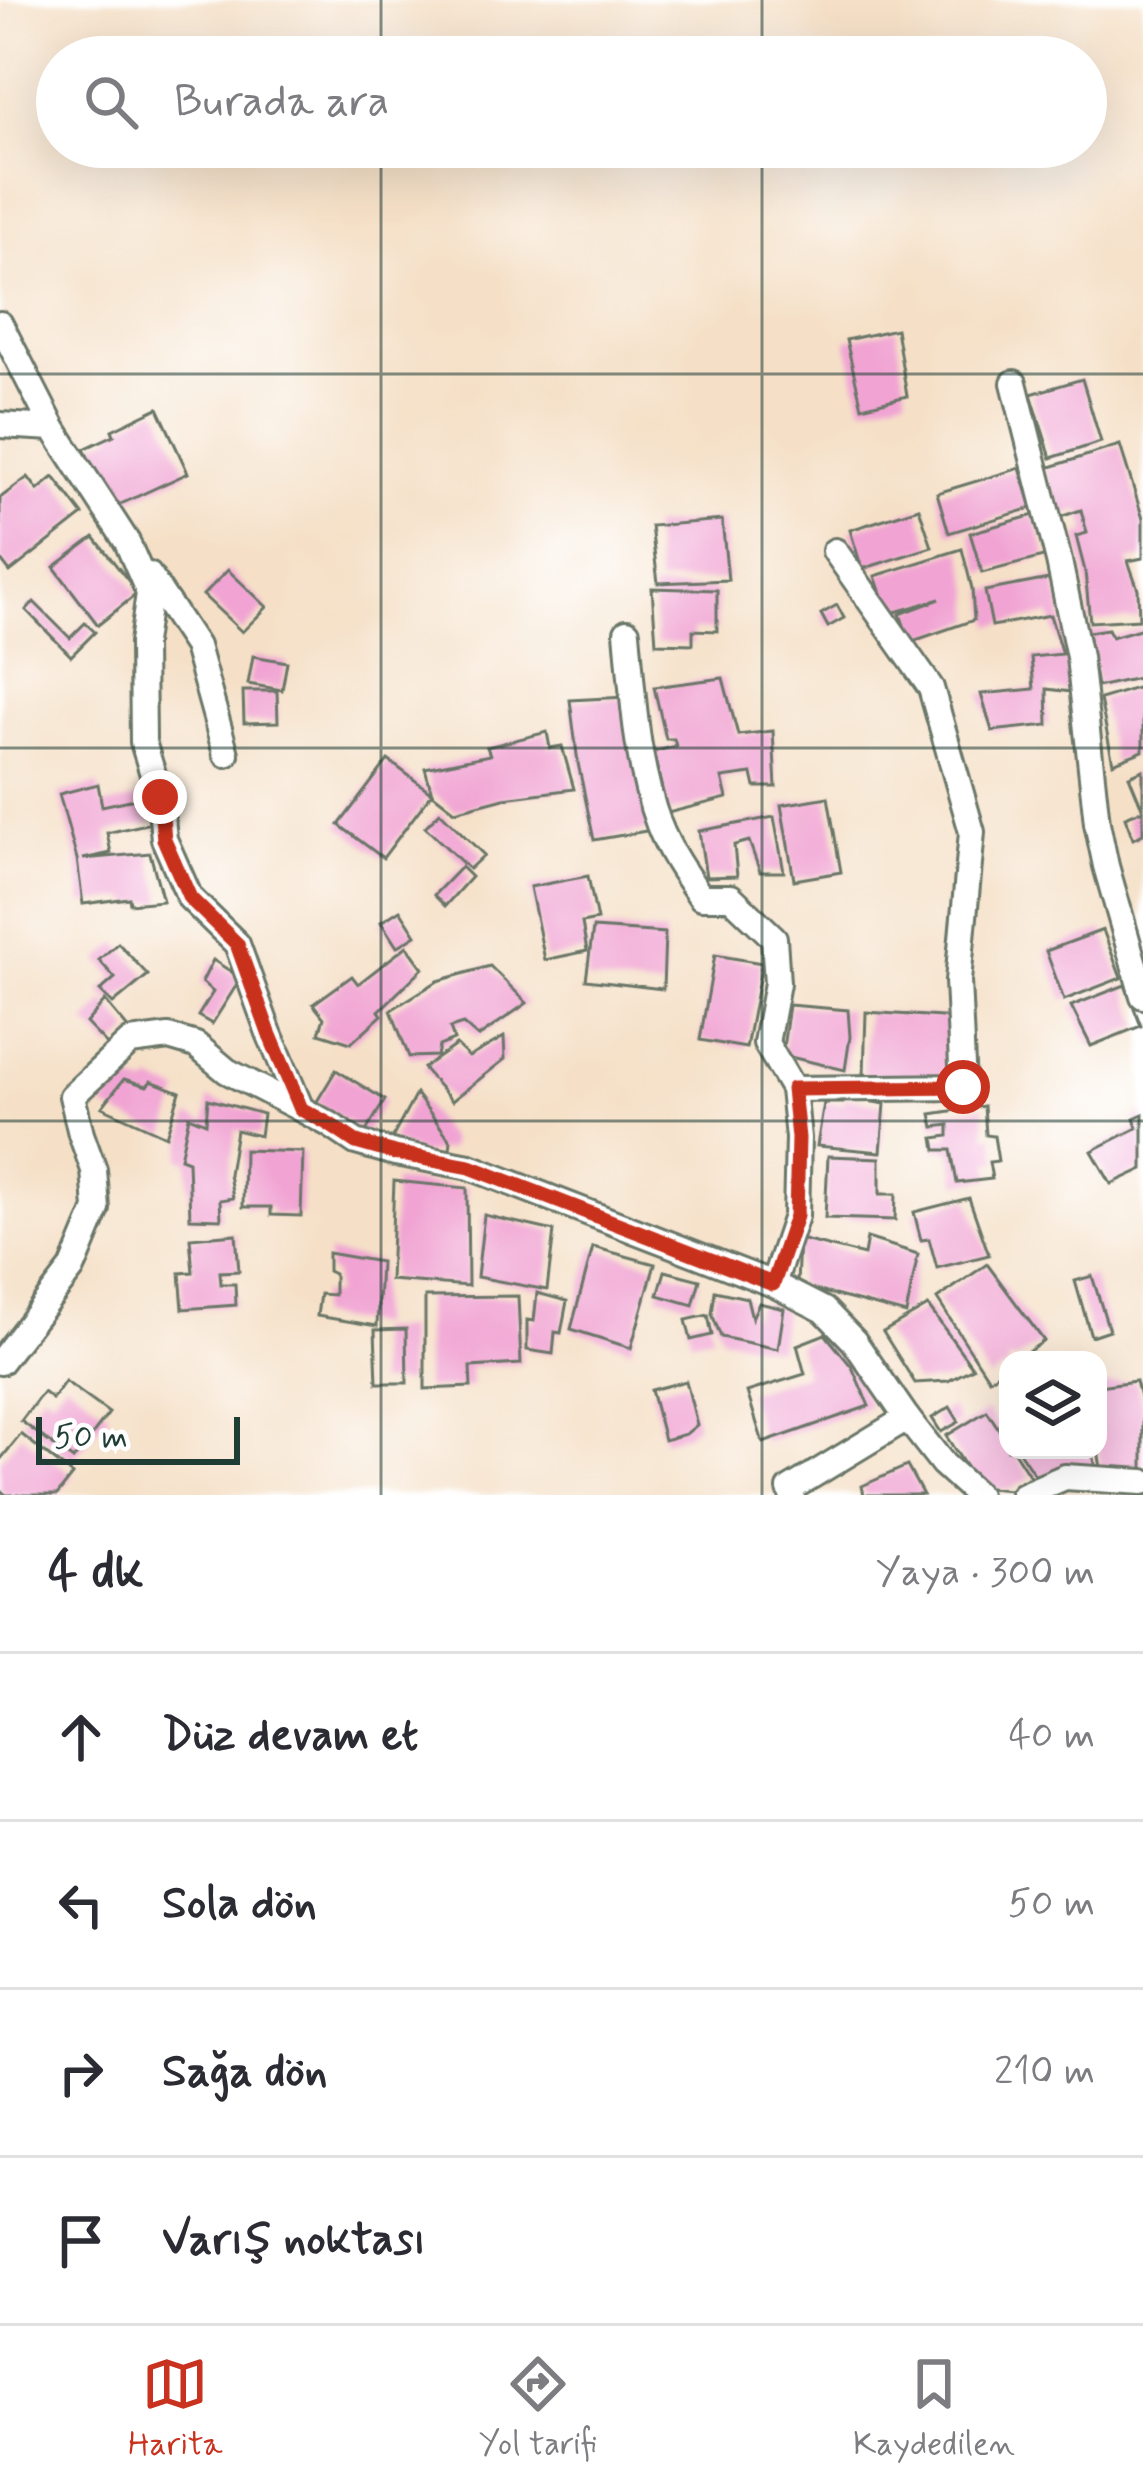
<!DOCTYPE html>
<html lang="tr">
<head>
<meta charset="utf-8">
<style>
  :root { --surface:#fff; --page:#f2f2f3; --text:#2b2b33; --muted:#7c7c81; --line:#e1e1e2; --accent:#c8321e }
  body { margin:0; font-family:Mynerve,sans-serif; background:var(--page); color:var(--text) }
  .controls { position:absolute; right:36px; bottom:36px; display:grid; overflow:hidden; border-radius:24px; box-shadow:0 12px 48px #0002 }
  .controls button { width:108px; height:108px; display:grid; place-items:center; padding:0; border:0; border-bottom:3px solid var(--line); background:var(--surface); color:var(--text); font:60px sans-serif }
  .scale { position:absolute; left:36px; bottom:30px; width:204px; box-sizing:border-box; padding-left:12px; border:6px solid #1f3d34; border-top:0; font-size:33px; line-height:42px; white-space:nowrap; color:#1f3d34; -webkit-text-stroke:9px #fff; paint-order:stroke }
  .stop { position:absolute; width:36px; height:36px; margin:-27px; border:9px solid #c8321e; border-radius:50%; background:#fff }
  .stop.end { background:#c8321e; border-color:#fff; box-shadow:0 3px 12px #0008 }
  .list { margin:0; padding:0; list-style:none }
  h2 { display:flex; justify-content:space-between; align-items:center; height:156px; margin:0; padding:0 48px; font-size:51px }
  h2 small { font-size:39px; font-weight:400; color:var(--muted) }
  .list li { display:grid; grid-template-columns:78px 1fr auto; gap:36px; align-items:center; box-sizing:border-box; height:168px; padding:0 48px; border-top:3px solid var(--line) }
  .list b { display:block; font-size:45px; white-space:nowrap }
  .list em { font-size:39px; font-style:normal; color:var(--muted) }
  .icon { flex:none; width:66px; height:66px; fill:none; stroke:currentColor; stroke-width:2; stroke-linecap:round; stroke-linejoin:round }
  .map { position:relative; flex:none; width:1143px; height:1495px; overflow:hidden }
  .search { position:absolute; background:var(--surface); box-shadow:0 12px 48px #0002; left:36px; right:36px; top:36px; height:132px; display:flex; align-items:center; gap:30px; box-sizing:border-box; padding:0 42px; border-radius:66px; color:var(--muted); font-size:45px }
  .sheet { height:828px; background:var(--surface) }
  nav { display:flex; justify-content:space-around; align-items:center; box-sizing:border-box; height:168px; border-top:3px solid var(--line); background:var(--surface); font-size:33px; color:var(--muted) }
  nav a { display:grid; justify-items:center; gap:6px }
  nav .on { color:var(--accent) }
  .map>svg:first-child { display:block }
  .building { fill:#f1a4d3 }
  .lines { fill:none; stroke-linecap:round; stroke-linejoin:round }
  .street-casing { stroke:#6a7667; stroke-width:30 }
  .street { stroke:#fff; stroke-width:24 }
  .route { stroke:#c8321e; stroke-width:15 }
  .grid { fill:none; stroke:#1f3d34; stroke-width:3; stroke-opacity:0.55 }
</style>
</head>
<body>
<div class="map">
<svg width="1143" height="1495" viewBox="0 0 1143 1495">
  <rect width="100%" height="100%" fill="#fff"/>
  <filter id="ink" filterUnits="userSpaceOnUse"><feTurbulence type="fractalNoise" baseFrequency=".00833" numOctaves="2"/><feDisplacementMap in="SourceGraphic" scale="24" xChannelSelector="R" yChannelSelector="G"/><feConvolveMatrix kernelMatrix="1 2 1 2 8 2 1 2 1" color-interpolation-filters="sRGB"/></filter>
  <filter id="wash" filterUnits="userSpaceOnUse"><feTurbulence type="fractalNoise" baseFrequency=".004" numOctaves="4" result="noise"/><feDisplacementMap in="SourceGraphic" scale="48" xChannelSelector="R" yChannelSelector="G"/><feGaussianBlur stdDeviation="2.7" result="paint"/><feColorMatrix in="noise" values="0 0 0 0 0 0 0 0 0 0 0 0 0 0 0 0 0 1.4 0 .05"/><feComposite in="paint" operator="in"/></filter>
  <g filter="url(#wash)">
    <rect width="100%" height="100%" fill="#f5e0c7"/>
    <g id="blocks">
      <g class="building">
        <polygon points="896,329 907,396 862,407 846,340"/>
        <polygon points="1082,379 1101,442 1051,458 1031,394"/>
        <polygon points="158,408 188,473 112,508 84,449 114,435 112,430"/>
        <polygon points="1120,445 1143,519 1143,558 1128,561 1138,589 1139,619 1090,622 1085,571 1076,536 1087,533 1081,510 1060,517 1044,469"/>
        <polygon points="1020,468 1032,508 949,533 937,493"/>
        <polygon points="28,477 38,490 54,477 83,515 10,572 0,559 0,498"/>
        <polygon points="919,508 932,547 862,569 850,530"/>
        <polygon points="1034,515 1047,556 982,573 970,533"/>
        <polygon points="722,520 728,580 658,583 651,526"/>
        <polygon points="94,537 138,593 98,625 54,567"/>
        <polygon points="962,549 972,589 974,620 910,642 900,614 940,599 888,614 875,576"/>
        <polygon points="228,570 267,607 242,632 203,595"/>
        <polygon points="1054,578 1061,604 1071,692 1047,689 1048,725 992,731 981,694 1034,689 1031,657 1062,654 1050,615 992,626 985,591"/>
        <polygon points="652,588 717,590 717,631 693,630 693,644 656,643"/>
        <polygon points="34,602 70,638 85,623 95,632 71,656 26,610"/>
        <polygon points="837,605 844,618 828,627 821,614"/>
        <polygon points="1143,628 1143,677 1097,687 1088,632 1108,629 1112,637"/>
        <polygon points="253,656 287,662 282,690 248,684"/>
        <polygon points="723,678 738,735 773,731 776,787 755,787 752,774 722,778 727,798 668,813 653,752 676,746 674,739 666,739 654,687"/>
        <polygon points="1143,686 1143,751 1113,763 1100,699"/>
        <polygon points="243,691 277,691 278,722 244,723"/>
        <polygon points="626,697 652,830 594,840 578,763 570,700"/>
        <polygon points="547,732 550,748 562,746 574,789 504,798 455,811 432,793 425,768 490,755 487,747"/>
        <polygon points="388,760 432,793 383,858 339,825"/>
        <polygon points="1143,770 1143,834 1133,839 1125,817 1143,810 1129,776"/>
        <polygon points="98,784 102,806 144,797 151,823 107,833 111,853 83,859 150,853 163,901 130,904 129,898 83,904 77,859 59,794"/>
        <polygon points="828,797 841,872 794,880 781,805"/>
        <polygon points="440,812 484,855 469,869 425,827"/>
        <polygon points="774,817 784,872 760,872 749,841 734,845 737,876 706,877 699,831"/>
        <polygon points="461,867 471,877 445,906 434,895"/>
        <polygon points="588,876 597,920 582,923 587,951 545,960 530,887"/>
        <polygon points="400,910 416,935 397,947 381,922"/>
        <polygon points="593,928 665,933 663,989 586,980"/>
        <polygon points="1103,930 1121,978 1064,1000 1046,951"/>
        <polygon points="118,943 148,975 113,1004 100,991 115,978 99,960"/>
        <polygon points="407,946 423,968 379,1011 382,1015 351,1043 319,1033 324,1018 313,1004 352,976 358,984"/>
        <polygon points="715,955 762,963 746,1048 700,1040"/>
        <polygon points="213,960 241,978 212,1024 198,1016 213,992 202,982"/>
        <polygon points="490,966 527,1003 478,1037 463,1024 450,1028 454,1040 439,1046 437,1056 409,1057 391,1010 438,981"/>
        <polygon points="1125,985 1141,1026 1091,1046 1071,1006"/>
        <polygon points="105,1001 131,1032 111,1049 86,1023"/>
        <polygon points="789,1005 848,1010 850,1037 845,1070 782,1055"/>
        <polygon points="866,1012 956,1018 955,1084 864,1074"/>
        <polygon points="504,1037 505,1059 452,1101 423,1068 456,1045 469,1057"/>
        <polygon points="336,1070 385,1100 365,1133 316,1103"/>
        <polygon points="124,1079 147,1086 151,1081 180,1092 166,1136 102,1107"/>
        <polygon points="416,1094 451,1141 450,1149 422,1155 391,1140"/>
        <polygon points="844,1097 885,1104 881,1152 817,1146 824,1103 843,1103"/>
        <polygon points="208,1099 263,1114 260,1136 236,1130 229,1174 233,1198 220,1200 221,1219 190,1218 188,1161 180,1158 189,1116 206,1123"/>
        <polygon points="984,1106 986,1135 994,1136 998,1161 989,1162 992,1179 957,1183 951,1150 936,1150 934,1138 949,1136 949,1125 934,1127 931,1114"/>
        <polygon points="1143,1114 1143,1169 1111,1184 1092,1151 1137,1128 1134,1118"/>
        <polygon points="244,1150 303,1152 301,1216 271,1215 271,1207 243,1207"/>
        <polygon points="828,1156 880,1158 880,1194 896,1194 895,1220 825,1218"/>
        <polygon points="394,1181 467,1188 468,1286 390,1280"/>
        <polygon points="969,1198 989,1255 937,1268 929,1239 921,1240 914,1212"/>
        <polygon points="484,1215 554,1231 547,1290 477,1277"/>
        <polygon points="236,1234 239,1271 220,1272 221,1284 235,1284 236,1305 183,1309 180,1273 193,1272 190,1238"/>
        <polygon points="867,1238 918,1254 906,1314 797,1285 799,1239 864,1255"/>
        <polygon points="593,1247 655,1264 631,1348 571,1329"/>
        <polygon points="328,1253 380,1262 377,1326 317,1316 320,1294 334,1295 334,1274 328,1271"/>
        <polygon points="987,1264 1044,1341 1016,1360 1008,1360 1008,1366 989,1379 937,1299"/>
        <polygon points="665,1271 700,1280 693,1305 658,1295"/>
        <polygon points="1092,1276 1109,1330 1091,1336 1075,1281"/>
        <polygon points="715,1291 747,1298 752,1318 759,1303 784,1309 778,1349 721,1337 712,1314"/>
        <polygon points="537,1293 567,1301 561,1333 555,1332 553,1354 527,1350 527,1320 534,1321"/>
        <polygon points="518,1296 521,1364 470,1367 471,1387 425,1389 425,1297"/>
        <polygon points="928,1306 973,1368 948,1381 915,1383 883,1332"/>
        <polygon points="708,1315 712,1335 691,1340 686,1320"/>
        <polygon points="406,1329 407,1383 377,1383 375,1330"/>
        <polygon points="825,1334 852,1367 869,1406 763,1443 747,1392 805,1374 797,1345"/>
        <polygon points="65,1381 109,1413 73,1460 21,1421 43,1392 52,1399"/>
        <polygon points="686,1381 697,1425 686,1434 664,1440 651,1390"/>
        <polygon points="1136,1381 1143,1408 1143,1476 1102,1474 1098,1450 1098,1386"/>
        <polygon points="950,1407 959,1422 941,1432 932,1418"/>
        <polygon points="987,1411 1008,1443 1008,1450 1013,1450 1031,1478 1009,1490 979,1487 946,1436"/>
        <polygon points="21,1434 73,1475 57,1495 6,1495 0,1490 0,1460"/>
        <polygon points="1018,1450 1092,1450 1096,1468 1036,1477"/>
        <polygon points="907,1466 923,1495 864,1495 862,1486"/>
      </g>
    </g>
  </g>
  <g filter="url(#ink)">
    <use href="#blocks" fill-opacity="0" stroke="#6a7667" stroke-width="3"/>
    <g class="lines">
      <defs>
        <g id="street">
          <polyline points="0,324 53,428"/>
          <polyline points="1014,383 1059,561 1079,657 1097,823 1106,866 1143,996"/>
          <polyline points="0,425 53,428 127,542 149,593 142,643 143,742 160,797 164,839 190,898 237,944 269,1033 301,1109 329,1124 356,1142 395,1153 470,1167 773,1284 824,1310 854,1341 907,1418 943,1464 977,1495"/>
          <polyline points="149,575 196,646 226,754"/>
          <path d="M627,632c6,64 9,132 32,193 10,26 26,49 42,72h30l43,41 3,45 -11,60 27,46 5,49 -2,78 -23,68"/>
          <polyline points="793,1089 963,1087 958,981 972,832 931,688 835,551"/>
          <polyline points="0,1362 72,1269 97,1209 94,1170 81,1134 72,1096 130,1042 169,1037 196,1045 227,1071 301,1109"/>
          <polyline points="792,1495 790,1489 907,1418"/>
          <polyline points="1023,1495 1065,1477 1143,1482"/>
        </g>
      </defs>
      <use href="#street" class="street-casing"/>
      <use href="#street" class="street"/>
    </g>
  </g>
  <g class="lines" filter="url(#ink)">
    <polyline class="route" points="160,797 164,839 190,898 237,944 269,1033 301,1109 329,1124 356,1142 395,1153 470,1167 773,1284 796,1216 798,1138 793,1089 963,1087"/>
  </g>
  <path class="grid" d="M381,0v57M762,0v57M381,147v1348M762,147v1348M0,374h1143M0,748h1143M0,1121h1143"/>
</svg>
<div class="controls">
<button><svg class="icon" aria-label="layers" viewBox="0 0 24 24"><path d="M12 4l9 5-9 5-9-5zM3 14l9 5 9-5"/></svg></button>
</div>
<div class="scale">50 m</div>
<div class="stop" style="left:963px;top:1087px"></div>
<div class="stop end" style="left:160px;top:797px"></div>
<div class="search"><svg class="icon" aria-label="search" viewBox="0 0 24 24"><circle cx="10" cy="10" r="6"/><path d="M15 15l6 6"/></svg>Burada ara</div>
</div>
<section class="sheet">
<h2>4 dk<small>Yaya · 300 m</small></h2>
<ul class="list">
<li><svg class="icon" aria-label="ahead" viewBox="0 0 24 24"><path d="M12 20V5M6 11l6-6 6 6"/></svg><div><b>Düz devam et</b></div><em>40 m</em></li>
<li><svg class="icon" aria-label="left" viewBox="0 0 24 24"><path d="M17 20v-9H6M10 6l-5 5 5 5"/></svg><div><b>Sola dön</b></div><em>50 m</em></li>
<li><svg class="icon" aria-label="right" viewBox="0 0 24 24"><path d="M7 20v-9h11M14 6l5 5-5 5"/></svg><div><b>Sağa dön</b></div><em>210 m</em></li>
<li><svg class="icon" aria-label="arrive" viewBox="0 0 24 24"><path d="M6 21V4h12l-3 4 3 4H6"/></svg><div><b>Varış noktası</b></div></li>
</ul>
</section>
<nav>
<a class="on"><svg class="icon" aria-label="map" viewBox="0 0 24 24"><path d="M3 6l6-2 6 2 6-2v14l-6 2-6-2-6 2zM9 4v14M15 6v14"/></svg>Harita</a>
<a><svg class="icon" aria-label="directions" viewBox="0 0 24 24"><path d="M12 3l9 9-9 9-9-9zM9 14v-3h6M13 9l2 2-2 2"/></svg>Yol tarifi</a>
<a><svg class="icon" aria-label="saved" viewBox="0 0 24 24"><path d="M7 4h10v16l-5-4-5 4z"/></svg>Kaydedilen</a>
</nav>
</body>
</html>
